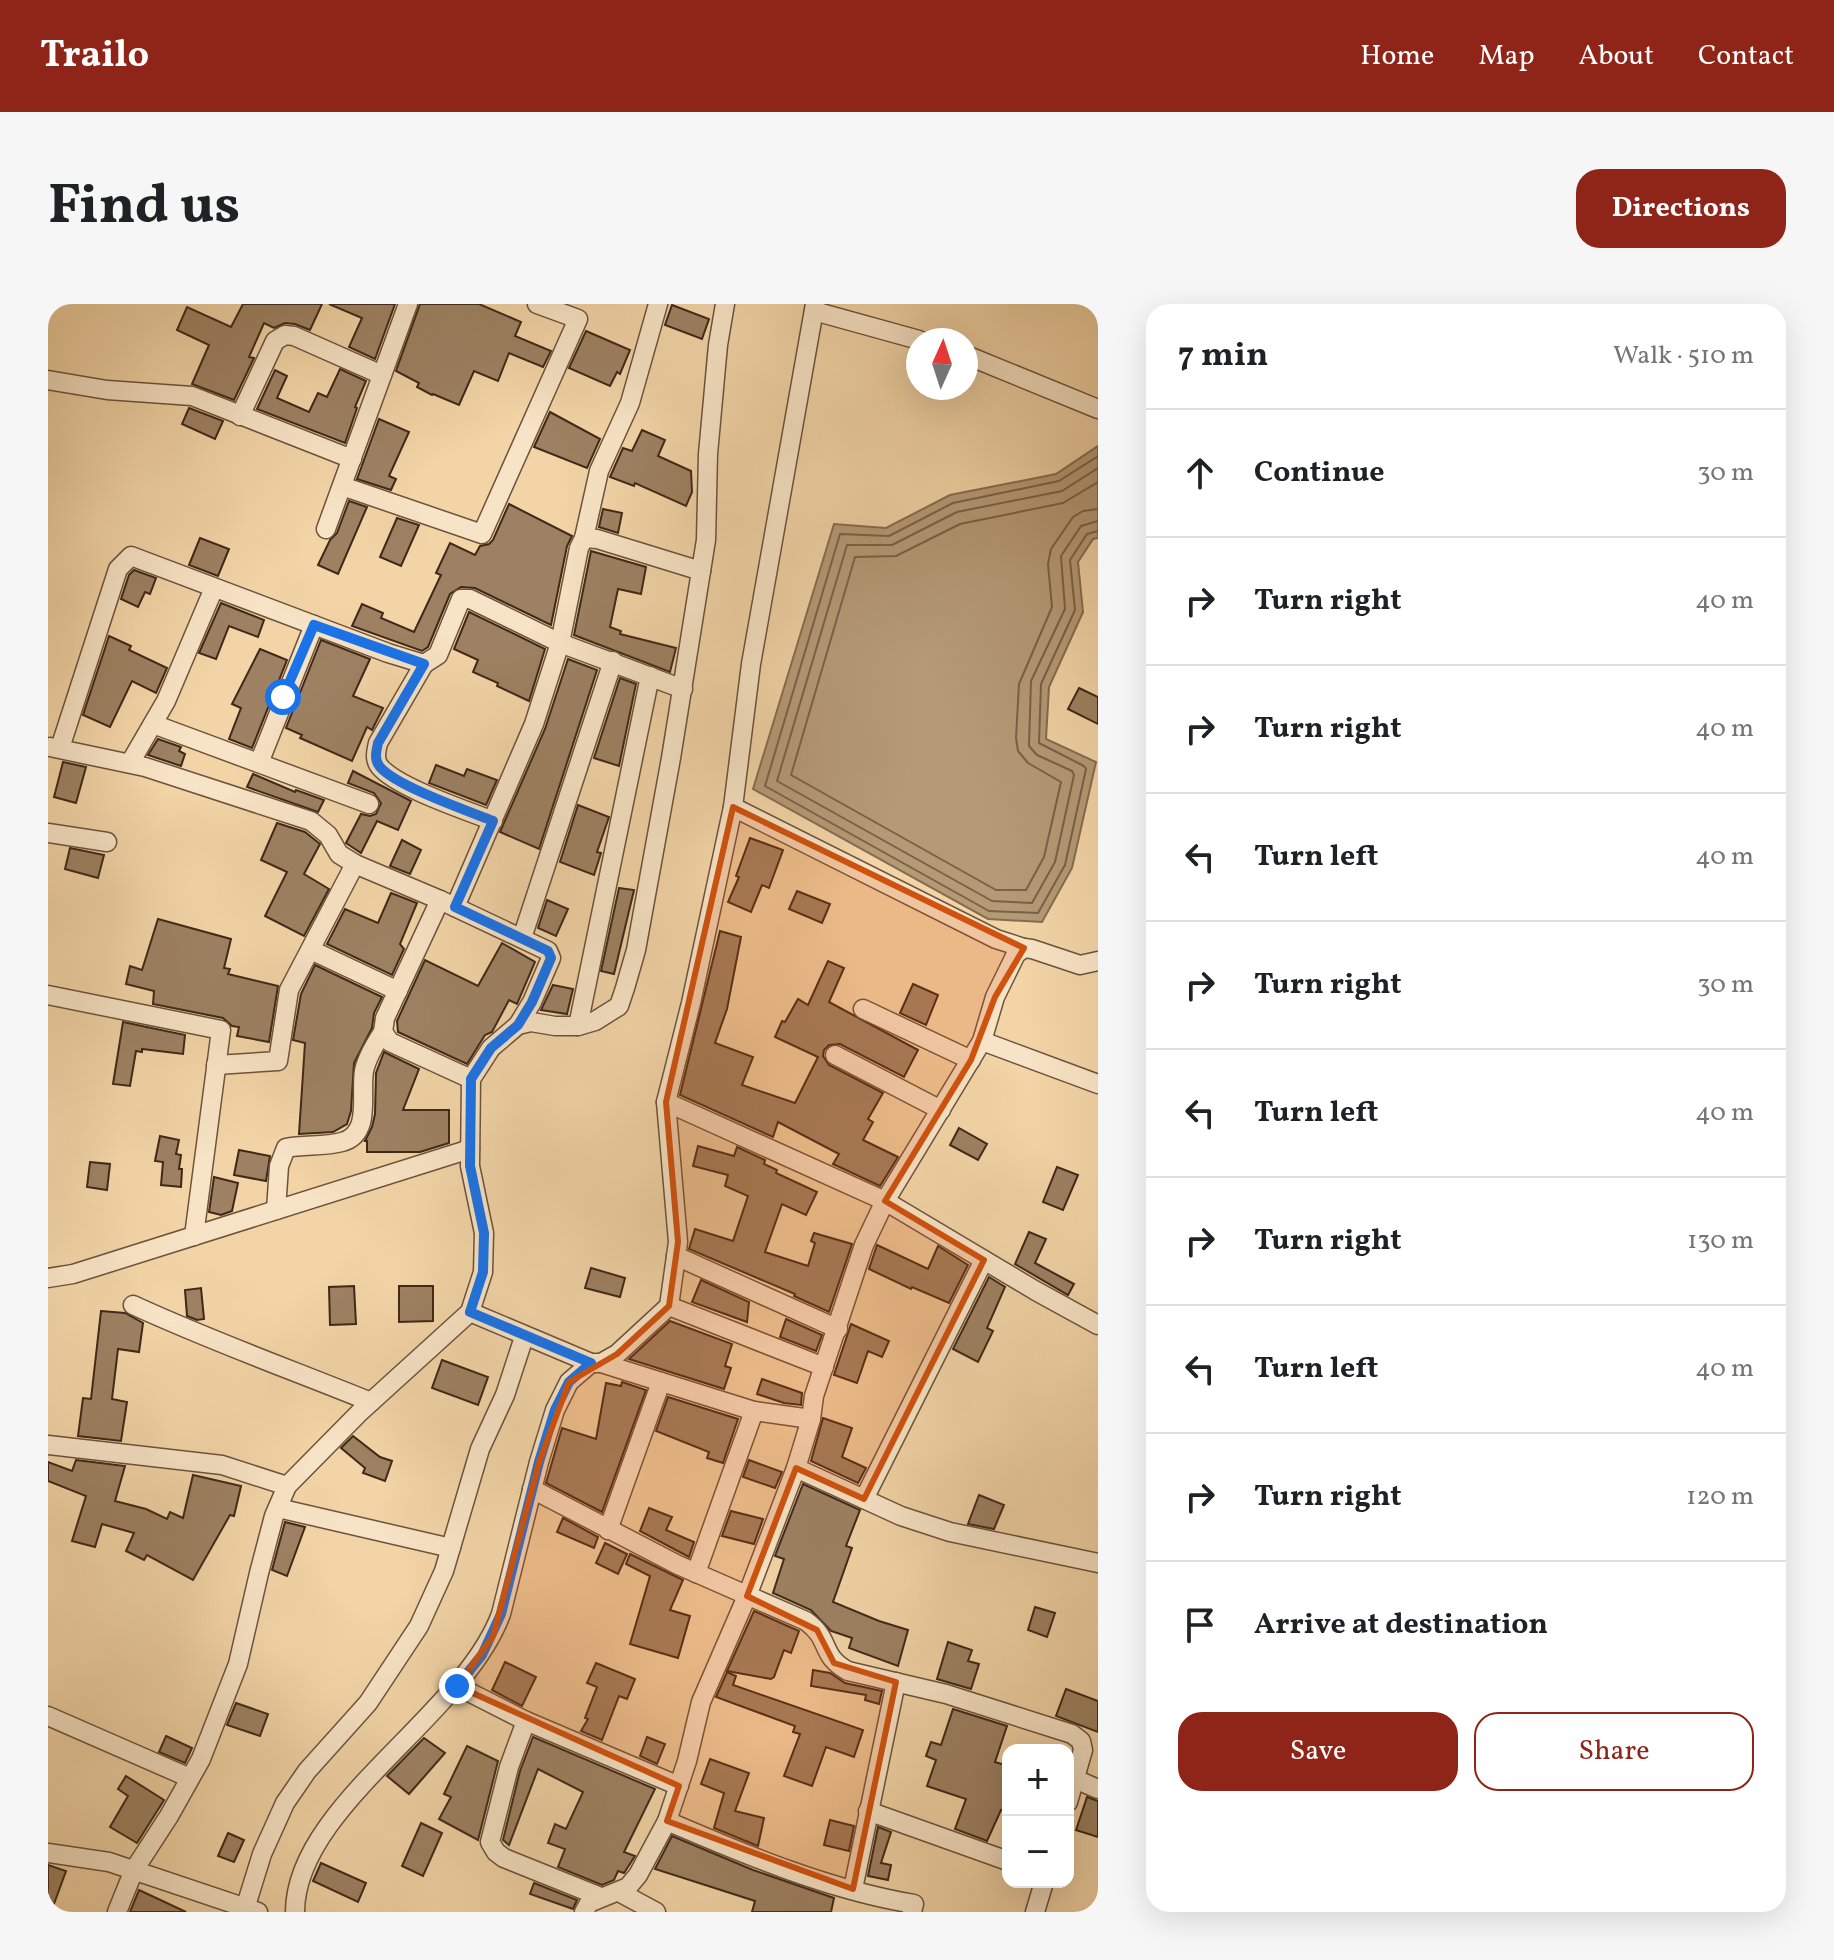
<!DOCTYPE html>
<html lang="en">
<head>
<meta charset="utf-8">
<style>
  :root { --surface:#fff; --page:#f6f6f6; --text:#202124; --muted:#757577; --line:#e0e0e0; --accent:#8f2418 }
  body { margin:0; font-family:Vollkorn,serif; background:var(--page); color:var(--text) }
  .controls { position:absolute; right:24px; bottom:24px; display:grid; overflow:hidden; border-radius:16px; box-shadow:0 8px 32px #0002 }
  .controls button { width:72px; height:72px; display:grid; place-items:center; padding:0; border:0; border-bottom:2px solid var(--line); background:var(--surface); color:var(--text); font:40px sans-serif }
  .compass { position:absolute; left:858px; top:24px; width:72px; height:72px; border-radius:50%; background:var(--surface); box-shadow:0 8px 32px #0002; rotate:3deg }
  .stop { position:absolute; width:24px; height:24px; margin:-18px; border:6px solid #1a73e8; border-radius:50%; background:#fff }
  .stop.end { background:#1a73e8; border-color:#fff; box-shadow:0 2px 8px #0008 }
  .list { margin:0; padding:0; list-style:none }
  h2 { display:flex; justify-content:space-between; align-items:center; height:104px; margin:0; padding:0 32px; font-size:34px }
  h2 small { font-size:26px; font-weight:400; color:var(--muted) }
  .list li { display:grid; grid-template-columns:52px 1fr auto; gap:24px; align-items:center; box-sizing:border-box; height:128px; padding:0 32px; border-top:2px solid var(--line) }
  .list b { display:block; font-size:30px; white-space:nowrap }
  .list em { font-size:26px; font-style:normal; color:var(--muted) }
  .actions { display:flex; gap:16px; padding:24px 32px }
  .actions a { flex:1; padding:18px 0; border:2px solid var(--accent); border-radius:24px; text-align:center; font-size:28px; color:var(--accent) }
  .actions .main { background:var(--accent); color:#fff }
  .icon { flex:none; width:44px; height:44px; fill:none; stroke:currentColor; stroke-width:2; stroke-linecap:round; stroke-linejoin:round }
  .map { position:relative; flex:none; width:1050px; height:1608px; overflow:hidden; border-radius:24px }
  header { display:flex; align-items:center; gap:48px; box-sizing:border-box; height:112px; padding:0 40px; background:var(--accent); color:#fff }
  header strong { font-size:38px }
  nav { display:flex; gap:44px; margin-inline-start:auto; font-size:28px }
  .intro { display:flex; align-items:center; justify-content:space-between; box-sizing:border-box; height:192px; padding:0 48px }
  h1 { margin:0; font-size:56px }
  .button { padding:20px 36px; border-radius:24px; background:var(--accent); color:#fff; font-size:28px; font-weight:700 }
  main { display:flex; gap:48px; padding:0 48px }
  aside { flex:1; background:var(--surface); border-radius:24px; box-shadow:0 8px 32px #0002 }
  .map>svg:first-child { display:block }
  .water { fill:#b59a76; stroke:#866c50; stroke-width:2 }
  .lines { fill:none; stroke-linecap:round; stroke-linejoin:round }
  .shore { stroke:#7a6147; stroke-width:2 }
  .building { fill:#9d8162; stroke:#402818; stroke-width:2 }
  .minor-casing { stroke:#6c533c; stroke-width:21 }
  .minor { stroke:#f7e3c5; stroke-width:18 }
  .route { stroke:#1a73e8; stroke-width:10 }
  .marked { fill:#cf520e; fill-opacity:0.2; stroke:#cf520e; stroke-width:6; stroke-linejoin:round }
</style>
</head>
<body>
<header>
<strong>Trailo</strong>
<nav><a>Home</a><a>Map</a><a>About</a><a>Contact</a></nav>
</header>
<div class="intro"><h1>Find us</h1><a class="button">Directions</a></div>
<main>
<div class="map">
<svg width="1050" height="1608" viewBox="0 0 1050 1608">
  <rect width="100%" height="100%" fill="#f2d4a6"/>
  <filter id="stains"><feTurbulence type="fractalNoise" baseFrequency=".0025" numOctaves="4"/><feColorMatrix values="0 0 0 0 .2 0 0 0 0 .09 0 0 0 0 .02 0 0 0 .5 -.17"/></filter>
  <radialGradient id="worn" r=".72"><stop offset=".6" stop-color="#630" stop-opacity="0"/><stop offset="1" stop-color="#630" stop-opacity=".3"/></radialGradient>
  <polygon class="water" points="1050,142 1050,234 1045,235 1030,258 1035,308 1001,383 998,435 1048,458 1024,564 994,618 940,615 705,485 786,220 838,224 902,191 1008,170"/>
  <g class="lines">
    <g class="shore">
      <polyline points="1050,152 1011,177 905,199 841,232 792,230 717,482 941,607 990,609 1017,561 1038,465 1036,462 991,439 993,380 1027,306 1022,256 1039,230 1050,227"/>
      <polyline points="1050,164 1014,187 909,208 844,241 799,241 729,477 944,597 984,599 1007,558 1026,471 1024,467 989,451 981,442 983,377 1017,305 1013,252 1033,222 1050,217"/>
      <polyline points="1050,178 1015,199 912,220 848,252 807,253 743,471 948,586 978,586 996,553 1013,478 980,459 970,447 968,434 971,380 1004,303 1000,260 1003,245 1025,213 1035,207 1050,205"/>
    </g>
  </g>
  <g class="building">
    <polygon points="195,0 274,0 262,26 247,20 237,19 226,24 216,19 201,53 206,54 186,96 144,80 161,41 129,26 139,3 183,23"/>
    <polygon points="281,0 347,0 327,55 301,43 314,14"/>
    <polygon points="372,0 431,0 473,18 467,32 503,47 495,63 461,49 450,77 426,67 411,101 385,90 384,91 369,83 371,79 348,67"/>
    <polygon points="624,1 661,15 654,35 617,21"/>
    <polygon points="538,27 582,46 572,70 569,68 562,82 521,64"/>
    <polygon points="292,65 318,77 307,103 309,104 297,139 209,105 227,66 239,72 229,94 261,108 270,89 279,93"/>
    <polygon points="141,104 175,117 167,135 134,120"/>
    <polygon points="502,108 552,135 539,164 486,143"/>
    <polygon points="331,115 361,128 341,172 348,175 343,186 309,175"/>
    <polygon points="594,126 617,136 610,152 643,167 644,188 638,202 587,179 586,182 562,173 575,144 584,147"/>
    <polygon points="301,197 319,203 290,270 270,261 282,236 289,229"/>
    <polygon points="461,200 524,232 519,242 503,321 427,284 413,283 402,290 380,343 374,347 304,322 314,300 335,309 333,314 366,328 393,271 388,269 402,239 427,251 432,242 441,240 445,236"/>
    <polygon points="555,205 574,209 570,229 551,223"/>
    <polygon points="349,214 371,221 353,262 332,253"/>
    <polygon points="152,234 181,245 170,272 141,261"/>
    <polygon points="543,247 598,263 593,290 570,285 562,323 573,327 572,330 628,344 622,368 526,331"/>
    <polygon points="86,266 108,274 102,290 97,288 90,303 73,295 81,271"/>
    <polygon points="173,299 216,316 210,333 181,322 168,355 151,349"/>
    <polygon points="421,308 497,345 481,397 449,382 450,379 425,368 430,356 406,345"/>
    <polygon points="61,332 83,342 81,346 119,364 108,389 84,377 62,423 35,411"/>
    <polygon points="273,336 322,355 305,392 335,404 324,426 319,423 304,457 252,434 254,431 238,424"/>
    <polygon points="212,345 239,356 204,444 181,435 193,404 184,400"/>
    <polygon points="520,355 549,366 491,545 452,528 497,425"/>
    <polygon points="572,374 588,380 571,462 546,454"/>
    <polygon points="1031,384 1050,393 1050,420 1020,405"/>
    <polygon points="110,435 133,443 131,447 137,450 133,462 100,451"/>
    <polygon points="15,458 38,463 28,499 6,493"/>
    <polygon points="388,461 416,472 419,465 449,476 438,501 381,479"/>
    <polygon points="305,467 363,497 350,526 329,517 313,549 298,539 313,510 322,512 328,510 333,499 326,489 300,479"/>
    <polygon points="205,470 247,488 248,486 276,496 270,508 199,483"/>
    <polygon points="530,501 561,513 549,548 553,549 546,571 512,558"/>
    <polygon points="229,519 257,528 272,540 256,570 281,585 256,632 217,612 239,568 213,556"/>
    <polygon points="702,534 735,546 721,584 714,581 703,608 680,598 691,573 688,572"/>
    <polygon points="354,536 373,546 362,570 342,562"/>
    <polygon points="22,544 56,551 50,574 17,565"/>
    <polygon points="571,584 586,586 566,670 553,667"/>
    <polygon points="749,587 782,600 774,619 741,605"/>
    <polygon points="343,589 369,599 352,640 356,645 344,671 279,640 297,605 330,619"/>
    <polygon points="499,596 520,605 508,632 490,624"/>
    <polygon points="110,615 183,635 176,664 182,665 180,670 230,682 221,738 189,732 191,723 184,722 175,714 105,700 106,687 78,680 82,662 94,666"/>
    <polygon points="672,627 693,633 679,705 667,739 705,753 694,781 747,799 770,753 727,733 734,717 737,718 750,695 760,701 780,657 796,664 781,698 870,746 856,773 792,740 781,741 776,746 775,752 781,761 835,789 820,815 825,818 815,836 850,853 832,882 785,860 791,850 730,818 725,833 632,791"/>
    <polygon points="454,639 487,658 469,700 461,696 444,728 437,731 419,760 350,728 349,717 377,656 430,682"/>
    <polygon points="267,661 334,693 326,709 324,724 306,759 303,807 299,820 285,828 251,830 257,739 245,736 253,690"/>
    <polygon points="865,680 890,691 878,721 852,709"/>
    <polygon points="505,681 525,685 519,710 493,706"/>
    <polygon points="75,718 137,731 135,750 94,745 94,748 88,747 82,782 65,780"/>
    <polygon points="336,748 371,765 355,806 401,806 401,839 372,848 319,848 319,837 317,837 324,823 327,810 328,769"/>
    <polygon points="911,824 939,840 930,856 902,841"/>
    <polygon points="112,832 131,836 128,850 133,851 131,865 134,865 133,883 113,881 115,858 107,857"/>
    <polygon points="650,842 686,852 689,843 717,856 716,860 729,866 728,869 769,888 758,911 734,900 717,948 760,962 767,939 763,937 766,929 804,940 781,1008 746,992 747,990 641,945 647,925 685,937 700,892 677,882 680,871 645,862"/>
    <polygon points="191,846 222,852 218,877 186,871"/>
    <polygon points="42,858 62,860 59,886 39,883"/>
    <polygon points="1009,863 1030,871 1015,906 995,898"/>
    <polygon points="166,873 190,879 184,907 173,911 161,908"/>
    <polygon points="981,928 998,935 987,959 1026,980 1020,991 967,960"/>
    <polygon points="829,941 880,965 890,942 920,961 901,999 864,983 863,985 821,965"/>
    <polygon points="543,964 577,974 572,993 537,984"/>
    <polygon points="941,973 957,983 939,1024 945,1027 930,1058 905,1045"/>
    <polygon points="653,976 701,998 699,1018 644,998"/>
    <polygon points="306,982 308,1020 282,1021 281,983"/>
    <polygon points="351,982 385,982 385,1017 351,1018"/>
    <polygon points="153,984 156,1015 149,1016 139,1012 137,986"/>
    <polygon points="53,1007 77,1009 95,1019 91,1048 70,1045 64,1095 79,1098 73,1137 30,1132 35,1094 43,1095"/>
    <polygon points="738,1015 774,1031 768,1047 732,1033"/>
    <polygon points="622,1017 684,1040 677,1062 683,1064 676,1085 581,1055"/>
    <polygon points="803,1020 841,1037 834,1053 820,1047 809,1079 786,1071"/>
    <polygon points="394,1056 440,1073 430,1101 384,1084"/>
    <polygon points="714,1075 754,1089 753,1101 736,1099 709,1090"/>
    <polygon points="574,1078 598,1086 554,1208 498,1179 514,1124 548,1135 558,1079 573,1082"/>
    <polygon points="620,1093 690,1115 675,1159 659,1154 661,1148 608,1127"/>
    <polygon points="775,1114 804,1124 794,1153 818,1164 810,1179 763,1157"/>
    <polygon points="305,1132 332,1153 344,1157 337,1177 315,1169 317,1164 293,1144"/>
    <polygon points="28,1156 77,1162 67,1197 98,1205 119,1215 122,1208 135,1214 145,1171 193,1182 186,1212 182,1211 145,1276 99,1251 96,1256 78,1247 86,1229 54,1220 47,1243 24,1237 38,1192 0,1177 0,1158 24,1167"/>
    <polygon points="701,1156 734,1168 727,1184 695,1173"/>
    <polygon points="755,1180 812,1206 798,1242 804,1244 785,1298 831,1317 860,1326 850,1362 801,1344 804,1334 783,1327 763,1306 725,1289 736,1255 727,1252"/>
    <polygon points="931,1191 956,1201 946,1225 920,1220"/>
    <polygon points="601,1204 624,1213 618,1226 646,1238 641,1253 592,1227"/>
    <polygon points="683,1207 715,1215 706,1240 674,1232"/>
    <polygon points="515,1214 550,1233 546,1244 509,1228"/>
    <polygon points="237,1218 257,1223 239,1272 224,1266"/>
    <polygon points="557,1239 579,1250 570,1270 548,1259"/>
    <polygon points="582,1250 635,1276 622,1306 642,1312 630,1354 582,1340 602,1272 578,1260"/>
    <polygon points="987,1303 1007,1309 999,1333 980,1326"/>
    <polygon points="706,1307 751,1327 743,1349 736,1346 726,1373 723,1375 679,1367"/>
    <polygon points="900,1338 924,1346 920,1357 931,1360 923,1385 889,1375"/>
    <polygon points="457,1358 488,1373 474,1402 444,1386"/>
    <polygon points="548,1359 587,1375 579,1395 571,1392 554,1436 533,1427 540,1415 537,1414 549,1383 539,1379"/>
    <polygon points="765,1366 782,1369 797,1379 834,1387 831,1400 817,1396 818,1391 763,1382"/>
    <polygon points="679,1368 688,1372 685,1381 815,1426 806,1453 778,1443 764,1482 736,1472 752,1430 745,1428 747,1422 668,1393"/>
    <polygon points="1018,1385 1050,1397 1050,1428 1008,1412"/>
    <polygon points="188,1399 220,1410 212,1432 179,1421"/>
    <polygon points="905,1405 959,1422 947,1458 960,1462 960,1508 953,1506 939,1537 907,1525 918,1495 879,1482 888,1456 878,1452 883,1438 893,1441"/>
    <polygon points="118,1432 144,1444 137,1459 111,1448"/>
    <polygon points="485,1433 607,1485 576,1548 587,1552 576,1569 570,1567 566,1576 554,1581 510,1563 517,1545 500,1539 507,1520 518,1525 535,1488 490,1465 461,1541 455,1536 472,1467"/>
    <polygon points="599,1433 617,1440 609,1460 592,1452"/>
    <polygon points="376,1434 397,1449 361,1490 339,1472"/>
    <polygon points="419,1442 450,1457 430,1536 391,1515 403,1493 396,1490"/>
    <polygon points="662,1455 701,1469 687,1507 716,1514 710,1542 666,1524 676,1489 653,1480"/>
    <polygon points="78,1472 116,1496 89,1539 62,1523 80,1492 70,1485"/>
    <polygon points="1039,1493 1050,1497 1050,1533 1028,1526"/>
    <polygon points="782,1516 806,1522 801,1547 776,1541"/>
    <polygon points="373,1519 394,1529 375,1572 354,1562"/>
    <polygon points="830,1523 843,1528 833,1559 843,1561 840,1576 820,1572"/>
    <polygon points="180,1529 196,1536 186,1558 170,1552"/>
    <polygon points="624,1532 705,1566 786,1594 783,1608 704,1608 707,1597 607,1565"/>
    <polygon points="273,1559 318,1579 310,1598 265,1577"/>
    <polygon points="0,1561 18,1567 3,1608 0,1608"/>
    <polygon points="486,1579 529,1596 525,1605 482,1590"/>
    <polygon points="91,1586 138,1608 82,1608"/>
  </g>
  <g class="lines">
    <defs>
      <g id="minor">
        <polyline points="766,7 871,36"/>
        <polyline points="918,51 1050,105"/>
        <polyline points="0,76 59,86 144,92 304,155"/>
        <polyline points="192,112 227,37 237,31 246,32 334,71"/>
        <polyline points="294,182 434,230 530,15 489,0"/>
        <polyline points="278,225 360,0"/>
        <polyline points="536,234 551,167 582,99 610,0"/>
        <path d="M376,360l-46,79c-2,9 -4,17 2,24 18,21 86,43 113,54"/>
        <polyline points="105,420 321,500"/>
        <polyline points="2,443 97,463 263,517 280,531 291,550 307,560 392,596 500,647 503,654 484,698 470,721"/>
        <polyline points="12,444 70,265 83,252 340,349 376,360 390,351 413,295 422,295 512,339 635,385"/>
        <polyline points="82,459 118,397 166,284"/>
        <polyline points="211,459 266,321"/>
        <polyline points="685,503 948,635 976,644"/>
        <polyline points="0,529 59,538"/>
        <polyline points="392,596 337,714 335,728 342,738 423,775"/>
        <polyline points="407,603 486,420 512,339 531,244 536,234 549,235 653,267"/>
        <polyline points="474,634 565,357"/>
        <polyline points="263,646 350,687"/>
        <polyline points="0,691 173,726 146,932"/>
        <polyline points="815,705 923,756"/>
        <polyline points="530,722 602,372"/>
        <polyline points="934,737 1050,780"/>
        <polyline points="787,751 893,806"/>
        <polyline points="168,761 230,757 241,686 307,560"/>
        <polyline points="618,798 837,897 988,987 1050,1021"/>
        <path d="M228,906l3,-44 7,-18c18,-4 38,-1 56,-6 30,-8 18,-47 22,-71 3,-14 11,-27 19,-39"/>
        <polyline points="628,952 790,1025"/>
        <polyline points="0,974 25,970 422,845"/>
        <path d="M85,1001c78,36 159,65 238,97"/>
        <polyline points="621,1002 776,1063"/>
        <polyline points="422,1008 543,1059 553,1059 569,1050 621,1002 630,938 618,798 643,699 685,503 703,360 767,0"/>
        <polyline points="553,1059 706,1107 763,1115"/>
        <polyline points="0,1141 174,1161 239,1182"/>
        <polyline points="748,1164 853,1212 902,1228 1050,1259"/>
        <path d="M484,1185l146,76 128,56c26,19 13,34 42,50l98,23 126,40 9,7 2,9 -15,52"/>
        <polyline points="816,1195 936,956"/>
        <polyline points="230,1204 403,1244"/>
        <polyline points="560,1226 613,1078"/>
        <polyline points="648,1269 706,1107"/>
        <polyline points="409,1382 478,1417 631,1482"/>
        <polyline points="0,1412 142,1474"/>
        <polyline points="478,1417 461,1463 442,1538 448,1548 456,1554 553,1593"/>
        <polyline points="1027,1475 1050,1485"/>
        <polyline points="820,1507 960,1557"/>
        <path d="M619,1517c79,34 162,69 247,83l-2,8"/>
        <polyline points="0,1549 61,1558 210,1608"/>
        <polyline points="805,1585 848,1378"/>
        <polyline points="571,1588 608,1608"/>
        <polyline points="69,1608 86,1566 121,1512 153,1455 190,1360 211,1269 226,1212 239,1182 313,1107 422,1008 435,968 436,929 422,862 423,775 443,744 470,721 483,718 507,722 530,722 547,717 571,702 577,684 588,646 623,454 658,236 660,150 670,41 677,0"/>
        <polyline points="196,1608 214,1550 237,1499 259,1467 320,1399 371,1322 396,1267 432,1145 457,1091 476,1033"/>
        <path d="M247,1608c0,-106 168,-195 206,-298l38,-152 16,-52 14,-28 22,-19"/>
        <polyline points="536,1608 541,1599 580,1583 590,1571 619,1517 639,1457 653,1398 699,1292 748,1164 763,1115 766,1092 816,941 837,897 934,737 947,693 968,650 976,644 984,645 1032,661 1050,657"/>
        <polyline points="987,1608 996,1578"/>
      </g>
    </defs>
    <use href="#minor" class="minor-casing"/>
    <use href="#minor" class="minor"/>
  </g>
  <g class="lines">
    <path class="route" d="M235,393l31,-72 110,39 -46,79c-2,9 -4,17 2,24 16,19 88,44 113,54l-38,86 93,44 3,7 -19,44 -14,23 -27,23 -20,31 -1,87 14,67 -1,39 -13,40 121,51 -22,19 -14,28 -16,52 -38,152 -19,41 -25,31"/>
  </g>
  <path class="marked" d="M685,503l291,141 -29,49 -24,63 -86,141 99,59 -120,239 -68,-31 -49,128 70,34 17,33 62,19 -43,207 -186,-68 12,-35 -222,-100 36,-50 46,-174 30,-80 48,-28 52,-48 9,-64 -12,-140z"/>
  <rect width="100%" height="100%" filter="url(#stains)"/>
  <rect width="100%" height="100%" fill="url(#worn)"/>
</svg>
<div class="controls">
<button>+</button>
<button>−</button>
</div>
<svg class="compass" viewBox="-18 -18 36 36"><path d="M0-13l5 13h-10z" fill="#e53935"/><path d="M0 13l5-13h-10z" fill="#757577"/></svg>
<div class="stop" style="left:235px;top:393px"></div>
<div class="stop end" style="left:409px;top:1382px"></div>
</div>
<aside>
<h2>7 min<small>Walk · 510 m</small></h2>
<ul class="list">
<li><svg class="icon" aria-label="ahead" viewBox="0 0 24 24"><path d="M12 20V5M6 11l6-6 6 6"/></svg><div><b>Continue</b></div><em>30 m</em></li>
<li><svg class="icon" aria-label="right" viewBox="0 0 24 24"><path d="M7 20v-9h11M14 6l5 5-5 5"/></svg><div><b>Turn right</b></div><em>40 m</em></li>
<li><svg class="icon" aria-label="right" viewBox="0 0 24 24"><path d="M7 20v-9h11M14 6l5 5-5 5"/></svg><div><b>Turn right</b></div><em>40 m</em></li>
<li><svg class="icon" aria-label="left" viewBox="0 0 24 24"><path d="M17 20v-9H6M10 6l-5 5 5 5"/></svg><div><b>Turn left</b></div><em>40 m</em></li>
<li><svg class="icon" aria-label="right" viewBox="0 0 24 24"><path d="M7 20v-9h11M14 6l5 5-5 5"/></svg><div><b>Turn right</b></div><em>30 m</em></li>
<li><svg class="icon" aria-label="left" viewBox="0 0 24 24"><path d="M17 20v-9H6M10 6l-5 5 5 5"/></svg><div><b>Turn left</b></div><em>40 m</em></li>
<li><svg class="icon" aria-label="right" viewBox="0 0 24 24"><path d="M7 20v-9h11M14 6l5 5-5 5"/></svg><div><b>Turn right</b></div><em>130 m</em></li>
<li><svg class="icon" aria-label="left" viewBox="0 0 24 24"><path d="M17 20v-9H6M10 6l-5 5 5 5"/></svg><div><b>Turn left</b></div><em>40 m</em></li>
<li><svg class="icon" aria-label="right" viewBox="0 0 24 24"><path d="M7 20v-9h11M14 6l5 5-5 5"/></svg><div><b>Turn right</b></div><em>120 m</em></li>
<li><svg class="icon" aria-label="arrive" viewBox="0 0 24 24"><path d="M6 21V4h12l-3 4 3 4H6"/></svg><div><b>Arrive at destination</b></div></li>
</ul>
<div class="actions"><a class="main">Save</a><a>Share</a></div>
</aside>
</main>
</body>
</html>
